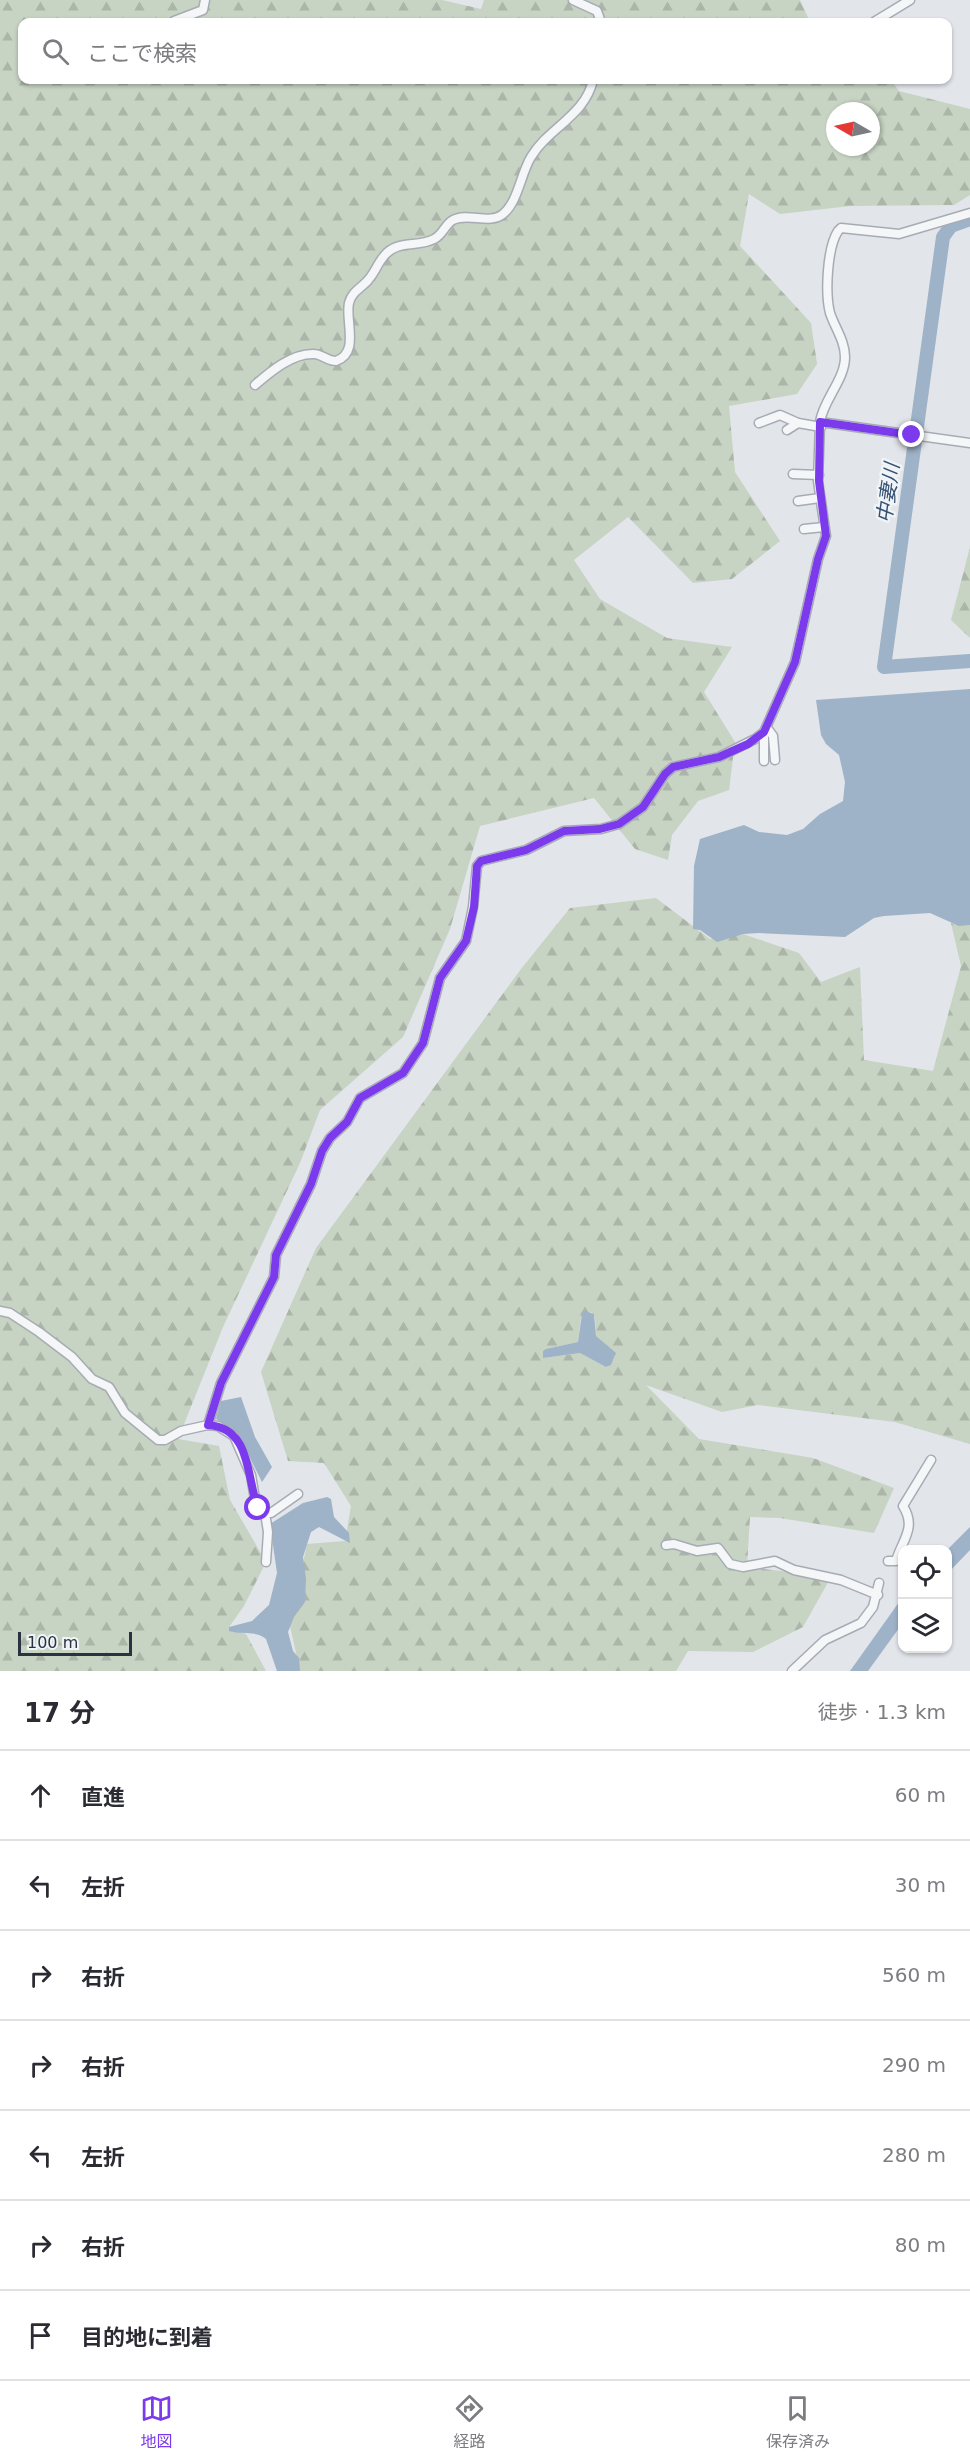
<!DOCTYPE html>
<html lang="ja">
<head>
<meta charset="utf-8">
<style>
  :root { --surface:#fff; --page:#f7f7f7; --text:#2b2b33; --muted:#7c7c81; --line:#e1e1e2; --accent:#7c3aed }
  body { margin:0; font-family:"DejaVu Sans","Noto Sans JP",sans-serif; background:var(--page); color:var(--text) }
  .controls { position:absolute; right:18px; bottom:18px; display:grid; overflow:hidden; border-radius:12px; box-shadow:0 2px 4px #0004 }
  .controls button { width:54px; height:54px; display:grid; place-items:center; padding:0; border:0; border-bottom:2px solid var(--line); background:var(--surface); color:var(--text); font:30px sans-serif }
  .compass { position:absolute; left:826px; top:102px; width:54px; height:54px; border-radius:50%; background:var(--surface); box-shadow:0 2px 4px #0004; rotate:279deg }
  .scale { position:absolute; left:18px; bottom:15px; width:114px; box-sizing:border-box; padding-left:6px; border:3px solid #2a3241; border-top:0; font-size:16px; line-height:21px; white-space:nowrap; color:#2a3241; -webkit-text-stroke:4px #f1f4f7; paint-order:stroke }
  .stop { position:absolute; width:18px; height:18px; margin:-14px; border:4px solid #7c3aed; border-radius:50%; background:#fff }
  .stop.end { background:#7c3aed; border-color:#fff; box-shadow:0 2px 6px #0008 }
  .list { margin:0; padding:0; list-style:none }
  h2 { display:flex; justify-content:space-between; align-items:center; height:78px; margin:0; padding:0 24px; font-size:26px }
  h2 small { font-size:20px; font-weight:400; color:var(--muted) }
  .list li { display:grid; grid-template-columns:39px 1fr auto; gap:18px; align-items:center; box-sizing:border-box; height:90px; padding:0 24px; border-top:2px solid var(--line) }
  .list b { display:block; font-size:22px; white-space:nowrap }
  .list em { font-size:20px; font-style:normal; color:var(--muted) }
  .icon { flex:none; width:33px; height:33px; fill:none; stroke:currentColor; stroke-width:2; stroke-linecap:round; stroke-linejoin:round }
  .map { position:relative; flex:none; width:970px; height:1671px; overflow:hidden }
  .search { position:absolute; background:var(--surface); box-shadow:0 2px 4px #0004; left:18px; right:18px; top:18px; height:66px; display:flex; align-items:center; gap:15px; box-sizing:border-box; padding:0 21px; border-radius:12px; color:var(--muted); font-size:22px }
  .sheet { height:708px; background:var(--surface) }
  nav { display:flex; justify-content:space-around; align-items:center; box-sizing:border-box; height:84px; border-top:2px solid var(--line); background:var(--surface); font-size:16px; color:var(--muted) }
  nav a { display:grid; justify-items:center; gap:3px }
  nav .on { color:var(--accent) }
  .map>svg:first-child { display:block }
  .forest { fill:url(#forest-firs); fill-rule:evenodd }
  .water { fill:#9eb2c8 }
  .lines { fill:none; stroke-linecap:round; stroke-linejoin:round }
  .river { stroke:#9eb2c8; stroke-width:14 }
  .minor-casing { stroke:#a7acb4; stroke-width:11 }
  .minor { stroke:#f4f6f8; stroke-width:8 }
  .route { stroke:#7c3aed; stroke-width:8 }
  .labels { text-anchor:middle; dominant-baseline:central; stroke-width:5; stroke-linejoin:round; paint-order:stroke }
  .water-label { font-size:20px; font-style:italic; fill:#355174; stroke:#f1f4f7 }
</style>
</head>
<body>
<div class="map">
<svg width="970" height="1671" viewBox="0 0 970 1671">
  <defs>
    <pattern id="forest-firs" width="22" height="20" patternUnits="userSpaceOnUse" patternTransform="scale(1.5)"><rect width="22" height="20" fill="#c7d3c3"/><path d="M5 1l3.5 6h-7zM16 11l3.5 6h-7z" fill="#abb6a9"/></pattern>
  </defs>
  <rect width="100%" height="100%" fill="#e2e5ea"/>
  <g class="forest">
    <path d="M0,0h442l39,9 3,-9h316l10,22h-788v58h869l8,11 71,18v86l-16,10 -104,1 -70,8 -31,-20 -9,52 71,77 6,41 -20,30 -68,12 6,66 45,69 -48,38 -39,4 -65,-66 -54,43 26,39 67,39 65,9 -28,45 31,50 -6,48 -31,11 -26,34 -4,25 -33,-11 -41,-51 -114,28 -30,103 -47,108 -83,73 -20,53 -77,164 -45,112 41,7 11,54 36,62 -22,44 -15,21 17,7 20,37h-266zM835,111h36v36h-36z"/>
    <polygon points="970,547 970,638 951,620"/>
    <path d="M656,898l54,41 33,-5 56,19 22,29 39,-15 4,93 69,11 28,-105 -10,-43 19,-1v522l-75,-22 -137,-17 -36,7 -76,-27 53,54 114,19 81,30 -20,45 -94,-15 -30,-1 -3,50 84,10 -28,50 -50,25 -65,-1 -12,20h-376l-10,-45 17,-82 38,-3 6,-35 -27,-43 -36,-2 -27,-89 55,-124 205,-279 49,-61zM591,1312l4,5 1,19 19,20 -4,9 -5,2 -26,-14 -37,5 8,-10 27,-6 3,-25z"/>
  </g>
  <g class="water">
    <polygon points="970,689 970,925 959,926 930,913 884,916 874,918 845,937 759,933 743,934 717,942 700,930 693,929 694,866 700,839 744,825 759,832 787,835 803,829 820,814 843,801 845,782 839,755 826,744 821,735 816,700"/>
    <polygon points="585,1311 594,1314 596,1336 616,1353 611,1365 606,1367 580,1353 543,1358 543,1351 546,1349 578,1342 582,1314"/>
    <polygon points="241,1397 255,1437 272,1467 262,1482 237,1432 216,1419 221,1401"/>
    <path d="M327,1497l4,2 3,18 15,16 1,10 -31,-16 -8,5 -8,25 3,22 -1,23 -11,15 -6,15 5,19 6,7 1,13h-23l-11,-32c-10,-9 -24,-4 -37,-8v-4l23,-6 17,-16 8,-32 -7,-49 33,-21z"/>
    <polygon points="970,1527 970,1550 948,1573 947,1550"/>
    <polygon points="902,1598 902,1624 868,1671 850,1671"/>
  </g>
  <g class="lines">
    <polyline class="river" points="970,219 951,226 943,237 884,667 970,661"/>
    <defs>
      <g id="minor">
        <polyline points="573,0 597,11 601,22"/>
        <polyline points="174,21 203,10 205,0"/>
        <polyline points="874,22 910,0"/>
        <path d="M255,385c15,-13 37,-32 59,-31 8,0 13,7 22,7 24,-8 9,-40 13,-58 3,-12 13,-15 20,-24 6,-7 9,-16 15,-23 14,-17 33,-8 50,-17 9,-4 11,-15 19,-19 15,-8 37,5 50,-6 15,-12 18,-41 28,-57 17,-29 54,-41 62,-77"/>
        <polyline points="820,422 970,443"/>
        <polyline points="759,423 780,415 798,423"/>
        <polyline points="787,430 798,423 821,427"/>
        <polyline points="793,474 819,475"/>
        <polyline points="798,501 820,498"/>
        <polyline points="804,529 824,527"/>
        <polyline points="767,728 773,736 775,760"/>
        <polyline points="764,761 764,732"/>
        <polyline points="0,1311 10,1313 39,1332 72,1357 92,1379 109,1387 125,1413 158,1440 165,1440 181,1431 208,1425 218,1426 234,1436 251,1475 255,1499 263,1512 271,1513 298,1494"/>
        <path d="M208,1425l13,-42 53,-106 2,-22 35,-71 11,-33 8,-13 17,-16 13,-24 43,-25 20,-30 17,-65 26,-37 7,-34 4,-41 4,-5 45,-11 38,-19 37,-2 18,-5 24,-17 22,-33 8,-7 46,-10 36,-18 9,-7 31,-70 23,-103 8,-23 -8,-55 2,-59c3,-22 25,-42 25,-65 0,-16 -10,-29 -15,-44 -5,-20 -3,-65 8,-82l3,-3 58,6 71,-21"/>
        <polyline points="265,1513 268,1532 266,1562"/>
        <polyline points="666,1545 674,1544 697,1551 718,1548 730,1564 743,1567 775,1561 794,1570 841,1580 878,1595"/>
        <path d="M888,1561h8c6,-21 21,-33 7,-55l28,-46"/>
        <polyline points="792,1671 825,1640 861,1623 873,1607 879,1583"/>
      </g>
    </defs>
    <use href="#minor" class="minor-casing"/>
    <use href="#minor" class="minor"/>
  </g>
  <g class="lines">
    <path class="route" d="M258,1508c-12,-30 -6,-80 -50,-83l13,-42 53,-106 2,-22 35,-71 11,-33 8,-13 17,-16 13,-24 43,-25 20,-30 17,-65 26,-37 8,-34 3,-41 4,-5 45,-11 38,-19 36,-2 19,-5 24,-17 22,-33 8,-7 46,-10 29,-13 16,-12 31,-70 23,-103 8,-23 -7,-55 1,-59 92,13"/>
  </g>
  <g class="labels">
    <g class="water-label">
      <text transform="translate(888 493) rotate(-82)">中妻川</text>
    </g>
  </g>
</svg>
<div class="controls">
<button><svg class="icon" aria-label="locate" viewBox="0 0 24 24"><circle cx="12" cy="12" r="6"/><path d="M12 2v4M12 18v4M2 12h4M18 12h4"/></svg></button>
<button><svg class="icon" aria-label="layers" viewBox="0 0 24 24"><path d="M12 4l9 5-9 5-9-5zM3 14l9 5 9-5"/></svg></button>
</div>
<svg class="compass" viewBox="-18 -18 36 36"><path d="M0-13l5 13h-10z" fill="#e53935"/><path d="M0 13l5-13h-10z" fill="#7c7c81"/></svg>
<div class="scale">100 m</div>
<div class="stop" style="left:258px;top:1508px"></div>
<div class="stop end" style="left:912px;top:435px"></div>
<div class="search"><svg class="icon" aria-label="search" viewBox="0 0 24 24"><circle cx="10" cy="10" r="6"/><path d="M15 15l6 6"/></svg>ここで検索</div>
</div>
<section class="sheet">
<h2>17 分<small>徒歩 · 1.3 km</small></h2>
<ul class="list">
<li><svg class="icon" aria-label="ahead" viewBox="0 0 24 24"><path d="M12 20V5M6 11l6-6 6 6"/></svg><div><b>直進</b></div><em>60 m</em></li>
<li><svg class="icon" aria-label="left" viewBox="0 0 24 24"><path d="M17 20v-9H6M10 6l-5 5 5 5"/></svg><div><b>左折</b></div><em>30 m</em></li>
<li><svg class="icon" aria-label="right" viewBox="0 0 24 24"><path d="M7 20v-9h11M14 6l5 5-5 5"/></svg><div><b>右折</b></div><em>560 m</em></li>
<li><svg class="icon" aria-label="right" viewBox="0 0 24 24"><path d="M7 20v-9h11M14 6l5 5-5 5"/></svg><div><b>右折</b></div><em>290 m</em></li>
<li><svg class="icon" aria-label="left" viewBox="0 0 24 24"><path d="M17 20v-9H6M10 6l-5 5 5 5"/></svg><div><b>左折</b></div><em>280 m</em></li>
<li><svg class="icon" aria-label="right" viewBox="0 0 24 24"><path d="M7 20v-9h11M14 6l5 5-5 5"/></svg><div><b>右折</b></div><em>80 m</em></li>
<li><svg class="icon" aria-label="arrive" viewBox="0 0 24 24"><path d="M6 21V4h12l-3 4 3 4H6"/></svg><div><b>目的地に到着</b></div></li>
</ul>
</section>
<nav>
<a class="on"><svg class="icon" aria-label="map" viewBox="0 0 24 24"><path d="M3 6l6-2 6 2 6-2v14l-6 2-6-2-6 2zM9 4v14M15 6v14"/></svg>地図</a>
<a><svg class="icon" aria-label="directions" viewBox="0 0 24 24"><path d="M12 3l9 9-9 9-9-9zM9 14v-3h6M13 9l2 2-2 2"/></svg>経路</a>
<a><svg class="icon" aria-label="saved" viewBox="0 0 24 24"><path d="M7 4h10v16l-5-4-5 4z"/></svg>保存済み</a>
</nav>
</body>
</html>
